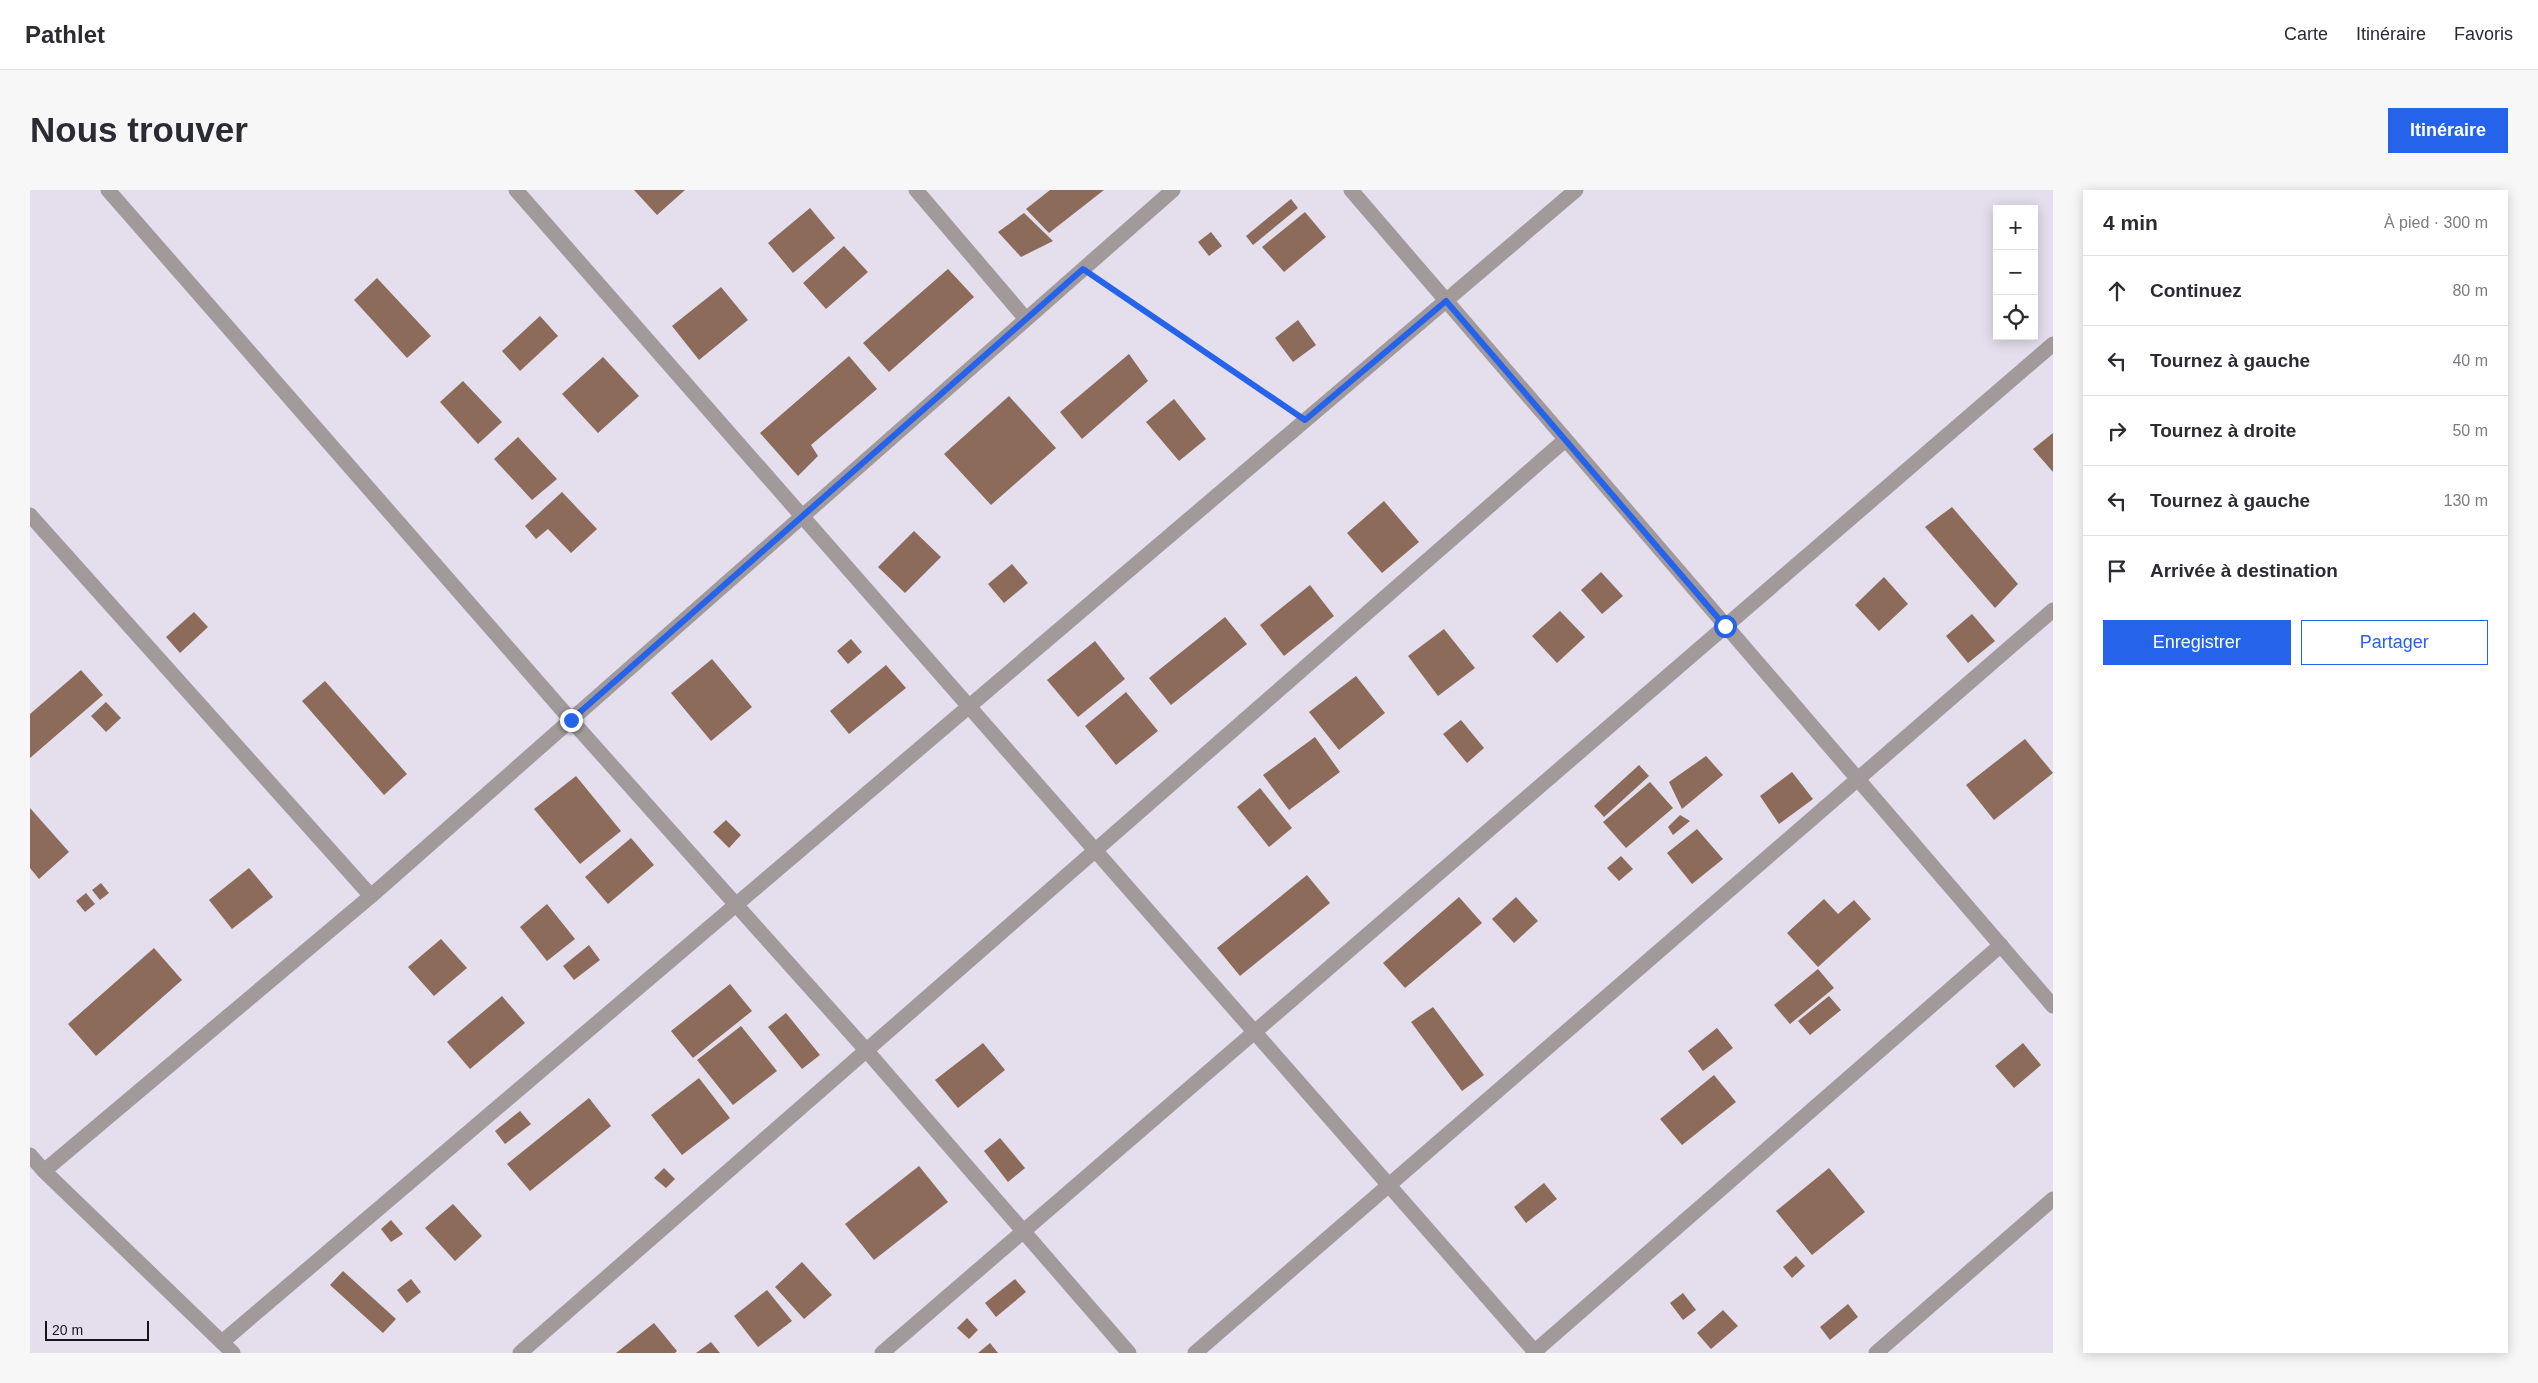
<!DOCTYPE html>
<html lang="fr">
<head>
<meta charset="utf-8">
<style>
  :root { --surface:#fff; --page:#f7f7f7; --text:#2b2b33; --muted:#7c7c81; --line:#e1e1e2; --accent:#2563eb }
  body { margin:0; font-family:Helvetica,sans-serif; background:var(--page); color:var(--text) }
  .controls { position:absolute; right:15px; top:15px; display:grid; overflow:hidden; border-radius:0px; box-shadow:0 2px 12px #0003 }
  .controls button { width:45px; height:45px; display:grid; place-items:center; padding:0; border:0; border-bottom:1px solid var(--line); background:var(--surface); color:var(--text); font:25px sans-serif }
  .scale { position:absolute; left:15px; bottom:12px; width:104px; box-sizing:border-box; padding-left:5px; border:2px solid #17151a; border-top:0; font-size:14px; line-height:18px; white-space:nowrap; color:#17151a; -webkit-text-stroke:4px #e4deed; paint-order:stroke }
  .stop { position:absolute; width:15px; height:15px; margin:-11px; border:4px solid #2563eb; border-radius:50%; background:#fff }
  .stop.end { background:#2563eb; border-color:#fff; box-shadow:0 1px 5px #0008 }
  .list { margin:0; padding:0; list-style:none }
  h2 { display:flex; justify-content:space-between; align-items:center; height:65px; margin:0; padding:0 20px; font-size:21px }
  h2 small { font-size:16px; font-weight:400; color:var(--muted) }
  .list li { display:grid; grid-template-columns:32px 1fr auto; gap:15px; align-items:center; box-sizing:border-box; height:70px; padding:0 20px; border-top:1px solid var(--line) }
  .list b { display:block; font-size:19px; white-space:nowrap }
  .list em { font-size:16px; font-style:normal; color:var(--muted) }
  .actions { display:flex; gap:10px; padding:15px 20px }
  .actions a { flex:1; padding:11px 0; border:1px solid var(--accent); border-radius:0px; text-align:center; font-size:18px; color:var(--accent) }
  .actions .main { background:var(--accent); color:#fff }
  .icon { flex:none; width:28px; height:28px; fill:none; stroke:currentColor; stroke-width:2; stroke-linecap:round; stroke-linejoin:round }
  .map { position:relative; flex:none; width:2023px; height:1163px; overflow:hidden; border-radius:0px }
  header { display:flex; align-items:center; gap:30px; box-sizing:border-box; height:70px; padding:0 25px; background:var(--surface); border-bottom:1px solid var(--line) }
  header strong { font-size:24px }
  nav { display:flex; gap:28px; margin-inline-start:auto; font-size:18px }
  .intro { display:flex; align-items:center; justify-content:space-between; box-sizing:border-box; height:120px; padding:0 30px }
  h1 { margin:0; font-size:35px }
  .button { padding:12px 22px; border-radius:0px; background:var(--accent); color:#fff; font-size:18px; font-weight:700 }
  main { display:flex; gap:30px; padding:0 30px }
  aside { flex:1; background:var(--surface); border-radius:0px; box-shadow:0 2px 12px #0003 }
  .map>svg:first-child { display:block }
  .building { fill:#8c6b5b }
  .lines { fill:none; stroke-linecap:round; stroke-linejoin:round }
  .path { stroke:#9b97a2; stroke-width:3; stroke-dasharray:4 4; stroke-linecap:butt }
  .minor { stroke:#a1999a; stroke-width:15 }
  .route { stroke:#2563eb; stroke-width:6 }
</style>
</head>
<body>
<header>
<strong>Pathlet</strong>
<nav><a>Carte</a><a>Itinéraire</a><a>Favoris</a></nav>
</header>
<div class="intro"><h1>Nous trouver</h1><a class="button">Itinéraire</a></div>
<main>
<div class="map">
<svg width="2023" height="1163" viewBox="0 0 2023 1163">
  <rect width="100%" height="100%" fill="#e4deed"/>
  <g class="building">
    <polygon points="604,0 655,0 627,25"/>
    <polygon points="1020,0 1074,0 1019,43 996,19"/>
    <polygon points="1261,9 1268,18 1223,55 1216,46"/>
    <polygon points="780,18 805,48 763,83 738,53"/>
    <polygon points="1275,22 1296,47 1254,82 1232,57"/>
    <polygon points="994,23 1023,51 991,67 968,42"/>
    <polygon points="1181,42 1192,56 1179,66 1168,52"/>
    <polygon points="814,56 838,82 796,119 773,93"/>
    <polygon points="918,79 944,107 859,182 833,153"/>
    <polygon points="347,88 401,146 377,168 324,110"/>
    <polygon points="691,97 718,130 669,170 642,136"/>
    <polygon points="510,126 528,146 490,181 472,161"/>
    <polygon points="1268,130 1286,155 1263,172 1245,148"/>
    <polygon points="1099,164 1118,191 1052,249 1030,222"/>
    <polygon points="819,166 847,199 781,255 788,266 768,286 730,243"/>
    <polygon points="573,167 609,206 568,243 532,204"/>
    <polygon points="433,191 472,232 448,254 410,212"/>
    <polygon points="979,206 1026,258 961,315 914,264"/>
    <polygon points="1144,209 1176,249 1149,271 1116,232"/>
    <polygon points="2023,243 2023,282 2003,259"/>
    <polygon points="488,247 527,289 502,310 464,269"/>
    <polygon points="532,302 567,339 541,363 518,339 506,349 495,336"/>
    <polygon points="1354,311 1389,352 1352,383 1317,343"/>
    <polygon points="1922,317 1988,394 1965,418 1895,337"/>
    <polygon points="884,341 911,367 875,403 848,377"/>
    <polygon points="982,374 998,393 974,413 958,394"/>
    <polygon points="1571,382 1593,406 1572,424 1551,400"/>
    <polygon points="1854,387 1878,414 1849,441 1825,415"/>
    <polygon points="1280,395 1304,426 1254,466 1230,435"/>
    <polygon points="1530,421 1555,447 1527,473 1502,446"/>
    <polygon points="164,422 178,437 150,463 136,447"/>
    <polygon points="1942,424 1965,451 1938,473 1916,446"/>
    <polygon points="1195,427 1217,454 1141,515 1119,488"/>
    <polygon points="1414,439 1445,478 1408,506 1378,466"/>
    <polygon points="821,449 832,462 818,474 807,461"/>
    <polygon points="1065,451 1095,489 1048,527 1017,490"/>
    <polygon points="682,469 722,517 681,551 641,503"/>
    <polygon points="856,475 876,498 819,544 800,521"/>
    <polygon points="51,480 73,505 0,568 0,524"/>
    <polygon points="1326,486 1355,523 1309,560 1279,522"/>
    <polygon points="295,491 377,584 354,605 272,511"/>
    <polygon points="1096,502 1128,541 1086,575 1055,536"/>
    <polygon points="76,512 91,528 76,542 61,526"/>
    <polygon points="1431,530 1454,558 1437,573 1413,544"/>
    <polygon points="1285,547 1310,582 1259,620 1233,585"/>
    <polygon points="1995,549 2023,583 1964,630 1936,595"/>
    <polygon points="1676,566 1693,585 1652,619 1639,592"/>
    <polygon points="1609,575 1619,586 1574,627 1564,616"/>
    <polygon points="1762,582 1783,609 1749,634 1730,606"/>
    <polygon points="546,586 591,641 550,674 504,619"/>
    <polygon points="1620,592 1643,618 1596,658 1573,632"/>
    <polygon points="1230,598 1262,638 1239,657 1207,617"/>
    <polygon points="0,618 39,662 9,689 0,678"/>
    <polygon points="1650,625 1660,631 1643,645 1638,637"/>
    <polygon points="696,630 711,645 699,658 683,642"/>
    <polygon points="1667,639 1693,669 1662,694 1637,663"/>
    <polygon points="601,648 624,675 578,714 555,687"/>
    <polygon points="1591,666 1603,679 1589,691 1577,678"/>
    <polygon points="219,678 243,707 202,739 179,710"/>
    <polygon points="1277,685 1300,713 1210,786 1187,758"/>
    <polygon points="71,693 79,703 70,710 62,700"/>
    <polygon points="56,703 65,714 55,722 46,711"/>
    <polygon points="1429,707 1452,733 1375,798 1353,773"/>
    <polygon points="1486,707 1508,731 1484,753 1462,729"/>
    <polygon points="1794,709 1808,724 1824,710 1841,729 1788,777 1757,743"/>
    <polygon points="517,714 545,749 517,771 490,737"/>
    <polygon points="411,749 437,778 404,806 378,777"/>
    <polygon points="559,755 570,770 544,790 533,776"/>
    <polygon points="124,758 152,790 66,866 38,834"/>
    <polygon points="1788,779 1804,798 1760,834 1744,815"/>
    <polygon points="700,794 722,821 663,868 641,841"/>
    <polygon points="472,806 495,833 440,879 417,852"/>
    <polygon points="1799,806 1811,820 1780,845 1768,831"/>
    <polygon points="1403,817 1454,885 1432,901 1381,832"/>
    <polygon points="756,823 790,865 772,879 738,837"/>
    <polygon points="711,836 747,881 703,915 667,870"/>
    <polygon points="1687,838 1703,858 1673,881 1658,861"/>
    <polygon points="953,853 975,880 928,918 905,890"/>
    <polygon points="1993,853 2011,875 1984,898 1965,876"/>
    <polygon points="1684,885 1706,912 1652,955 1630,929"/>
    <polygon points="669,888 700,928 652,965 621,925"/>
    <polygon points="559,908 581,936 500,1001 477,974"/>
    <polygon points="490,921 501,934 475,954 465,941"/>
    <polygon points="970,948 995,978 978,992 954,961"/>
    <polygon points="889,976 918,1012 844,1070 815,1034"/>
    <polygon points="634,978 645,989 636,998 624,988"/>
    <polygon points="1799,978 1835,1022 1782,1065 1746,1021"/>
    <polygon points="1514,993 1527,1009 1496,1033 1484,1017"/>
    <polygon points="423,1014 452,1046 425,1071 395,1038"/>
    <polygon points="361,1030 373,1044 361,1052 351,1039"/>
    <polygon points="1766,1066 1775,1076 1762,1088 1753,1077"/>
    <polygon points="772,1072 802,1105 774,1129 745,1097"/>
    <polygon points="313,1081 366,1129 353,1143 300,1095"/>
    <polygon points="381,1089 391,1102 377,1113 367,1100"/>
    <polygon points="985,1089 996,1102 966,1127 955,1113"/>
    <polygon points="737,1100 762,1131 728,1157 704,1126"/>
    <polygon points="1653,1103 1666,1120 1653,1130 1640,1113"/>
    <polygon points="1818,1114 1828,1127 1800,1150 1790,1137"/>
    <polygon points="1693,1120 1708,1136 1681,1159 1667,1143"/>
    <polygon points="937,1128 948,1140 939,1149 927,1138"/>
    <polygon points="624,1133 647,1161 645,1163 586,1163"/>
    <polygon points="681,1152 690,1163 666,1163"/>
    <polygon points="960,1153 968,1163 948,1163"/>
  </g>
  <g class="lines">
    <polyline class="path" points="1074,94 1253,215"/>
    <g class="minor">
      <polyline points="78,0 541,530 836,860 1099,1163"/>
      <polyline points="486,0 1506,1163"/>
      <polyline points="886,0 996,129"/>
      <polyline points="1321,0 2023,816"/>
      <polyline points="0,325 341,706"/>
      <polyline points="0,965 14,981 203,1163"/>
      <polyline points="14,981 341,706 1143,0"/>
      <polyline points="192,1152 1546,0"/>
      <polyline points="490,1163 1535,250"/>
      <polyline points="852,1163 2023,154"/>
      <polyline points="1165,1163 2023,420"/>
      <polyline points="1503,1163 1971,755"/>
      <polyline points="1846,1163 2023,1009"/>
    </g>
  </g>
  <g class="lines">
    <polyline class="route" points="541,530 1053,79 1275,230 1416,111 1695,436"/>
  </g>
</svg>
<div class="controls">
<button>+</button>
<button>−</button>
<button><svg class="icon" aria-label="locate" viewBox="0 0 24 24"><circle cx="12" cy="12" r="6"/><path d="M12 2v4M12 18v4M2 12h4M18 12h4"/></svg></button>
</div>
<div class="scale">20 m</div>
<div class="stop" style="left:1695px;top:436px"></div>
<div class="stop end" style="left:541px;top:530px"></div>
</div>
<aside>
<h2>4 min<small>À pied · 300 m</small></h2>
<ul class="list">
<li><svg class="icon" aria-label="ahead" viewBox="0 0 24 24"><path d="M12 20V5M6 11l6-6 6 6"/></svg><div><b>Continuez</b></div><em>80 m</em></li>
<li><svg class="icon" aria-label="left" viewBox="0 0 24 24"><path d="M17 20v-9H6M10 6l-5 5 5 5"/></svg><div><b>Tournez à gauche</b></div><em>40 m</em></li>
<li><svg class="icon" aria-label="right" viewBox="0 0 24 24"><path d="M7 20v-9h11M14 6l5 5-5 5"/></svg><div><b>Tournez à droite</b></div><em>50 m</em></li>
<li><svg class="icon" aria-label="left" viewBox="0 0 24 24"><path d="M17 20v-9H6M10 6l-5 5 5 5"/></svg><div><b>Tournez à gauche</b></div><em>130 m</em></li>
<li><svg class="icon" aria-label="arrive" viewBox="0 0 24 24"><path d="M6 21V4h12l-3 4 3 4H6"/></svg><div><b>Arrivée à destination</b></div></li>
</ul>
<div class="actions"><a class="main">Enregistrer</a><a>Partager</a></div>
</aside>
</main>
</body>
</html>
